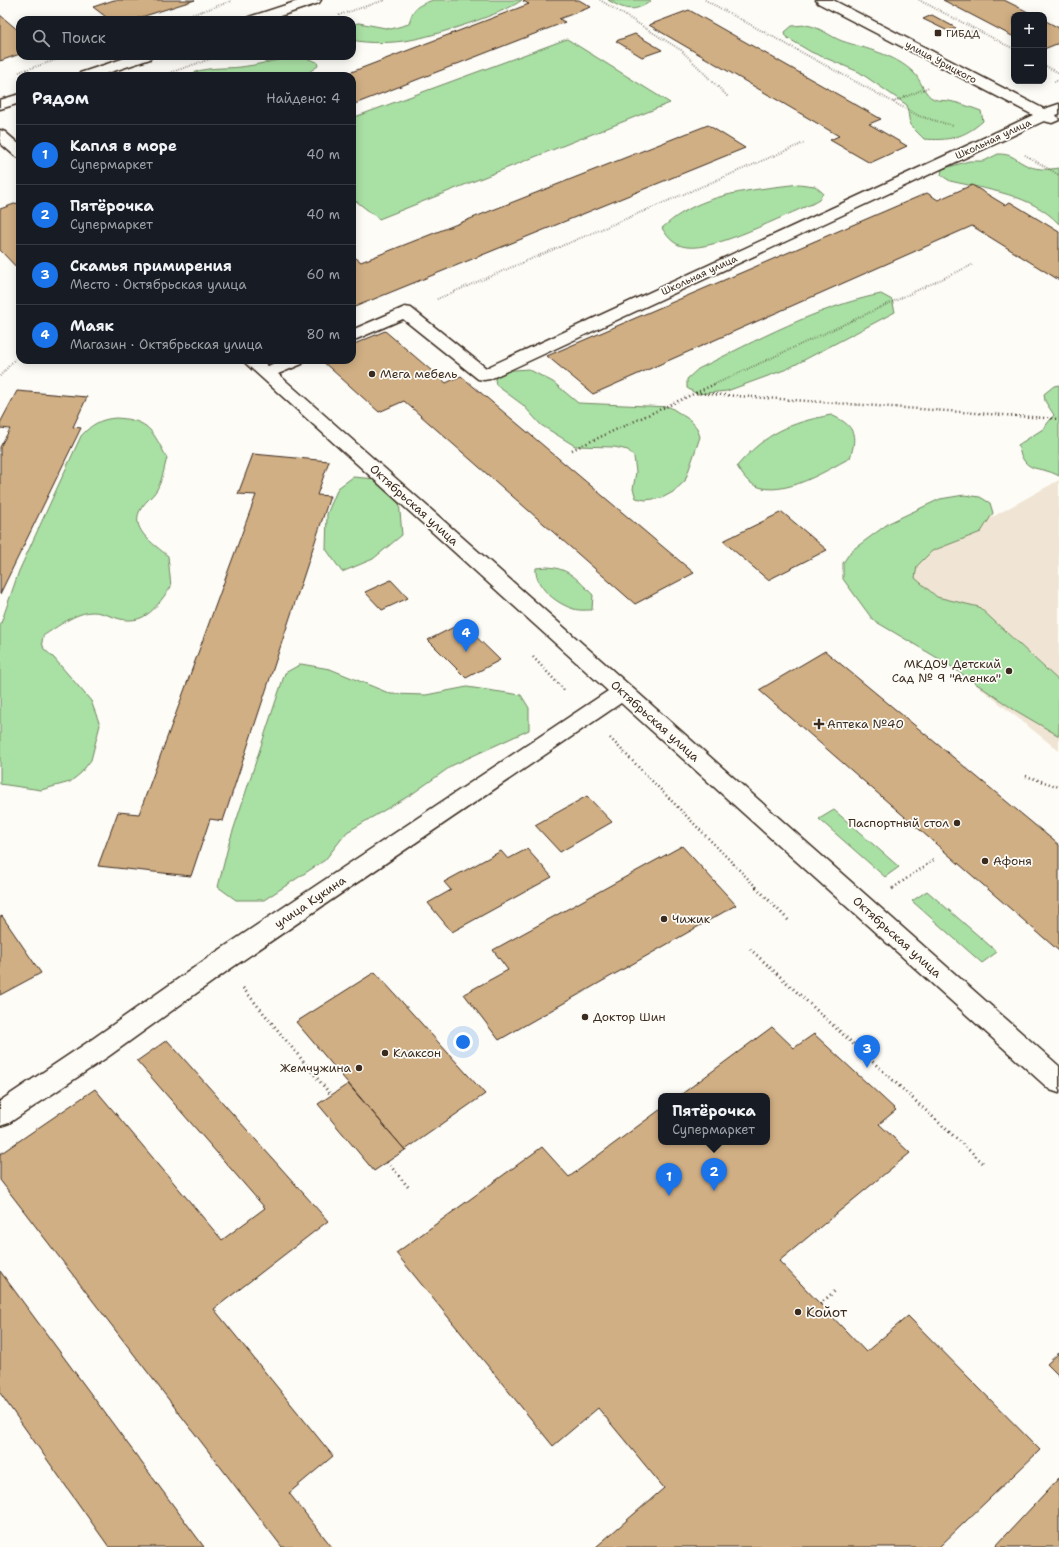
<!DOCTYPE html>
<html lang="ru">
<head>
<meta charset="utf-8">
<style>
  :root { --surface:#171b24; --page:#20242c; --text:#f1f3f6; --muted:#9ea1a6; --line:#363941; --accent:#1a73e8 }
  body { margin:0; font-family:"Shantell Sans",sans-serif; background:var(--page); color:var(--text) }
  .controls { position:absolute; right:12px; top:12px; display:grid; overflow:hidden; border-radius:8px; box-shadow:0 2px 10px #0003 }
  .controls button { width:36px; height:36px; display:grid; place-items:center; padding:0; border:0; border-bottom:1px solid var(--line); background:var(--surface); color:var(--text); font:20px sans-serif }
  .you { position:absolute; left:463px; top:1042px; width:14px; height:14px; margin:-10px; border:3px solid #fff; border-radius:50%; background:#1a73e8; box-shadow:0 0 0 6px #1a73e833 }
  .badge { display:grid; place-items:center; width:26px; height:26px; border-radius:50%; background:var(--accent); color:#fff; font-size:13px; font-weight:700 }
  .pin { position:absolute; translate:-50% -33px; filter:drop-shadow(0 1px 2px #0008) }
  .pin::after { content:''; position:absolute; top:21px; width:14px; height:12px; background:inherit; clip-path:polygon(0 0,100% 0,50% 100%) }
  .popup { position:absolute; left:658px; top:1093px; width:112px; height:52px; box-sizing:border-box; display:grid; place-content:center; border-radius:8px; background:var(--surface); filter:drop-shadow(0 1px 3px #0005); font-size:13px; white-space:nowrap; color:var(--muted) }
  .popup b { font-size:15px; color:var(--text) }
  .popup::after { content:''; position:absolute; left:50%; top:100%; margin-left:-8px; border:8px solid transparent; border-top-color:var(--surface) }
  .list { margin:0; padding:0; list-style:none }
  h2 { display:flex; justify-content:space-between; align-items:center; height:52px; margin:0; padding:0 16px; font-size:17px }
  h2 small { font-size:13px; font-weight:400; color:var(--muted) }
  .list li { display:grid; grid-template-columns:26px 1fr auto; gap:12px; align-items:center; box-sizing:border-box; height:60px; padding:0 16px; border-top:1px solid var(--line) }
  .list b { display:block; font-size:15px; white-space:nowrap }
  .list p { margin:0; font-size:13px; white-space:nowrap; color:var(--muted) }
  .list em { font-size:13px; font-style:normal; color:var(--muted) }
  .icon { flex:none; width:22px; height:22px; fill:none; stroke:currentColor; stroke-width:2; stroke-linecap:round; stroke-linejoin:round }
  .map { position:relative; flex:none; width:1059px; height:1547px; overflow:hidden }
  .search { position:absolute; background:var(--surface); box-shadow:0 2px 10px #0003; left:16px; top:16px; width:340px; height:44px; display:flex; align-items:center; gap:10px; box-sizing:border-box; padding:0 14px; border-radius:12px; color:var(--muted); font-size:15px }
  .panel { position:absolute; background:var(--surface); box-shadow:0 2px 10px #0003; left:16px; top:72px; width:340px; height:292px; border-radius:12px }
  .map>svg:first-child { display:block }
  .built { fill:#f0e5d4 }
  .green { fill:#a9e0a4; stroke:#728561 }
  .building { fill:#d1af84; stroke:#3b2a1e }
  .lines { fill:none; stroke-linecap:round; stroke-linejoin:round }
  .street-casing { stroke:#3b2a1e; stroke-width:3 }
  .path-far2 { stroke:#3b2a1e; stroke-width:2; stroke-dasharray:0.5 2; stroke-linecap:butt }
  .path-far1 { stroke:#3b2a1e; stroke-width:2.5; stroke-dasharray:1 3; stroke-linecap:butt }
  .path { stroke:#3b2a1e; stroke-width:3; stroke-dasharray:1 3.5; stroke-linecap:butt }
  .street { fill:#fdfcf7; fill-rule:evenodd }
  .poi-dot { fill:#3b2a1e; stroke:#fdfcf7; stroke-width:1.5 }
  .labels { text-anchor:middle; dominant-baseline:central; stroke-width:3.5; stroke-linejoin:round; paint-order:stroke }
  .far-poi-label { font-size:10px; fill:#3b2a1e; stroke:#fdfcf7; text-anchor:start }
  .far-street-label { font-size:10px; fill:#3b2a1e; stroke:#fdfcf7 }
  .poi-label { font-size:12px; fill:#3b2a1e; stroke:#fdfcf7; text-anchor:start }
  .street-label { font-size:12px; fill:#3b2a1e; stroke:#fdfcf7 }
  .near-poi-label { font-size:14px; fill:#3b2a1e; stroke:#fdfcf7; text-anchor:start }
</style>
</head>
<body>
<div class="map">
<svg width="1059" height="1547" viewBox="0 0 1059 1547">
  <rect width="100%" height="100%" fill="#fdfcf7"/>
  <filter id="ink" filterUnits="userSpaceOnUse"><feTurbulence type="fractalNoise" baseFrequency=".025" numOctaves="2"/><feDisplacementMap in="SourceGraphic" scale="8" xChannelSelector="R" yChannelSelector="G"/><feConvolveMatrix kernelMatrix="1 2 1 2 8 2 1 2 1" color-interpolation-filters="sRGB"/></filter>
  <g filter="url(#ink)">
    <polygon class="built" points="1059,480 1059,751 859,591"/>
    <g class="green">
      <path d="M433,0h89c-16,13 -91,37 -112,40 -17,3 -41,4 -58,0v-16l7,-1 32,6 18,-5c4,-17 8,-18 24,-24z"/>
      <path d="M608,0h41l2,1c-17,12 -26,9 -43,-1z"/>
      <path d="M806,25c14,2 23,11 36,16 24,8 53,13 72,32 7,7 10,22 20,26 4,2 10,1 15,2 11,2 21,6 32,10l2,10c-19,17 -35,20 -59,18l-14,-14 -3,-20 -48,-33 -48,-20 -25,-15 -1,-5 7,-6z"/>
      <polygon points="567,39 670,103 379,219 352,198 352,118"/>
      <path d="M291,58h15l11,4 1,4 -9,6 -12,4h-109c13,-10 37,-7 53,-9 17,-2 33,-7 50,-9z"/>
      <path d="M998,154c14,0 15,4 26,10 10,6 25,6 35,4v56c-28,-30 -71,-34 -109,-43l-9,-6 1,-6 27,-8h15z"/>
      <path d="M799,184l16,2 8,7 -4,7 -7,4c-28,11 -97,47 -125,43 -12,-1 -19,-9 -25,-19 6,-5 13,-11 20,-15 33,-21 78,-24 117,-29z"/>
      <path d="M881,294l11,6 3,12 -108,57 -60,22 -30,3 -10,-6v-9l11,-10c59,-29 119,-62 183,-75z"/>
      <polygon points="528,369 553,382 578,403 670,407 690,420 697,428 700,437 685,481 673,492 662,498 645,500 636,498 633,489 636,472 634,457 628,450 614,447 575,446 541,425 523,405 496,385 495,379 502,371"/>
      <path d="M1059,385v91c-21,-12 -34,0 -41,-31l25,-16 11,-14 -9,-14 -1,-7 10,-8z"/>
      <path d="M831,415c23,10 27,19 19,43 -25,13 -75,46 -102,23 -4,-4 -8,-10 -11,-15 29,-33 52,-43 94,-51z"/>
      <path d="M116,418c34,2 36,13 51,40 -3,10 -5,24 -11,33 -4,6 -10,10 -14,16 -15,21 12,37 26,49l3,31c-14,18 -24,38 -51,32 -8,-2 -18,-7 -27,-7 -17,0 -36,15 -50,24l-1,6 2,7 10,9 37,43 9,24 -9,35 -10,13 -11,9 -29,8 -41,-6v-158l19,-55 62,-135c10,-11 19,-17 35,-18z"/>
      <polygon points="353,477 376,479 399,500 402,535 373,559 342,572 326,549 327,514 338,488"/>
      <polygon points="964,495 980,497 990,503 993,513 981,532 932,551 917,566 915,578 937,597 979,607 1059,681 1059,736 1013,709 946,663 873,620 843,579 843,563 851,551 889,523 940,499"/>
      <path d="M547,567c22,1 31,13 46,28l-1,15c-7,0 -15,1 -21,-2 -15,-5 -37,-22 -35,-40z"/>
      <polygon points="301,664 330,669 391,694 426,695 467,687 521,695 529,708 529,730 453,765 412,794 347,832 325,860 264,900 236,900 218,887 229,843 285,673"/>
      <polygon points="834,810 899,867 885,877 819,819"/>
      <polygon points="927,891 997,952 982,963 912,901"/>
    </g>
    <g class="building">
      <polygon points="114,0 195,0 132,20 110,20 93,7"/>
      <polygon points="579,0 591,7 559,19 565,22 352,105 352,76 341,76 529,4 523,1 525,0"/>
      <polygon points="943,0 1004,0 1034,15 1014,15 1014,37"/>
      <polygon points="689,10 881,119 869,124 907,146 870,163 830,140 839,136 649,25"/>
      <polygon points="0,15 20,32 20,54 0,61"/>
      <polygon points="932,15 956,28 948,31 923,19"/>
      <polygon points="1044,20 1059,28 1059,43 1044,49"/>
      <polygon points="635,34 662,50 642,57 616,41"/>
      <polygon points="708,125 745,148 352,308 352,255 361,262"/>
      <polygon points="972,185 1005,205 1010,202 1059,232 1059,280 972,226 593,394 547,356 927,193 938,200"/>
      <polygon points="20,202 20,271 0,250 0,209"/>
      <polygon points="385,331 446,383 461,376 694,573 635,604 404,401 379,412 321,360 352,360 352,345"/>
      <polygon points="17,391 87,397 73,427 81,428 0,594 0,447 10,429 0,428 0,423"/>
      <polygon points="253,454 329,461 317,495 330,496 223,821 210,819 191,876 98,866 118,812 139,814 256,495 238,494"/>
      <polygon points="782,512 827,550 768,580 723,541"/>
      <polygon points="391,580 408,598 382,610 365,592"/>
      <polygon points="462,623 500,660 466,678 428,640"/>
      <polygon points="825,651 1059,845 1059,951 759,690"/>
      <polygon points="587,796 612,822 560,852 535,825"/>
      <polygon points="682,846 736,905 499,1040 464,994 508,970 493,950"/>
      <polygon points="527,849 552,877 452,932 428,903 451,890 444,882 501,851 508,859"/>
      <polygon points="2,916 41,973 0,995 0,917"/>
      <polygon points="375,972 485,1094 405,1150 296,1022"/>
      <polygon points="772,1027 794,1048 814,1034 896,1110 879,1124 910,1153 779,1261 866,1352 908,1316 1040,1450 939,1547 596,1547 664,1488 598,1408 553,1446 396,1253 542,1147 569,1177 661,1109 661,1142 767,1142 767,1096 679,1096"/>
      <polygon points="167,1040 328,1221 214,1309 333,1456 289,1493 332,1547 282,1547 0,1180 0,1154 95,1089 222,1240 265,1208 137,1061"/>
      <polygon points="348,1084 405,1150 374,1171 318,1104"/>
      <polygon points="0,1271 204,1547 109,1547 0,1393"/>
      <polygon points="1059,1353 1059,1376 1047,1364"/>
      <polygon points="1059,1478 1059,1547 995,1547"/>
    </g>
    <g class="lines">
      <defs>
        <g id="street">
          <polygon points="301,0 321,0 319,3 268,20 247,20 249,17"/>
          <polygon points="816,0 833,0 1044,109 1059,104 1059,114 1056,115 1059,120 1052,123 1044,121 490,379 484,380 478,379 403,319 352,341 352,330 405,307 411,308 486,368 1033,115 818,3"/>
          <polygon points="131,56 152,56 150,59 99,76 78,76 80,73"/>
          <polygon points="20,94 20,103 0,109 0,100"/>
          <polygon points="0,130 5,132 20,145 20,158 15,156 0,143"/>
          <polygon points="242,360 261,360 268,366 281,360 305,360 302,364 278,374 1059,1066 1059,1093 1050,1090 621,703 230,969 109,1056 9,1123 0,1126 0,1101 91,1040 212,955 608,691"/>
        </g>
      </defs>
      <use href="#street" class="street-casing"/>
      <g class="path-far2">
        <polyline points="600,0 681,50 728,97"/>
        <polyline points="705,0 919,116 954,126"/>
        <polyline points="919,0 1014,49"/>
        <polyline points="339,15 385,0"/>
        <polyline points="176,20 232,1"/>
        <polyline points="949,32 977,31"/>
        <polyline points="1044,65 1059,73"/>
        <polyline points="19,72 62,58"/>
        <polyline points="169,73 219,56"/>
        <polyline points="1054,82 1059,80"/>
        <polyline points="893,102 929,87"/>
        <polyline points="1025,155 1059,175"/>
        <polyline points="437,299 804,143"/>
        <polyline points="0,376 15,359"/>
        <polyline points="713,385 972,265"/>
      </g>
      <g class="path-far1">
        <polyline points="696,393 1059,419"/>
        <polyline points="572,450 715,384"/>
        <polyline points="533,657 565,691"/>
        <polyline points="610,738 757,888"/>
        <polyline points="1026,776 1059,787"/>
        <polyline points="893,888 935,859"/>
      </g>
      <g class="path">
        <polyline points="756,887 790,922"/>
        <polyline points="892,889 895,887"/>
        <polyline points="750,949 983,1163"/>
        <polyline points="243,988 331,1095"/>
        <polyline points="387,1162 409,1188"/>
        <polyline points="820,1304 835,1291"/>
      </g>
      <use href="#street" class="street"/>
    </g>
  </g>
  <g class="poi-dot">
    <rect x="934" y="29" width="8" height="8" rx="2"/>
    <circle cx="372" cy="374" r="4"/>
    <circle cx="1009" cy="671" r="4"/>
    <path d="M817 718h4v4h4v4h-4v4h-4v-4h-4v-4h4z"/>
    <circle cx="957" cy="823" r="4"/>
    <circle cx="985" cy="861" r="4"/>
    <circle cx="664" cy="919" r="4"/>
    <circle cx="585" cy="1017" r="4"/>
    <circle cx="385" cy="1053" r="4"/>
    <circle cx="359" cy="1068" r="4"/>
    <circle cx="798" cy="1312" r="4"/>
  </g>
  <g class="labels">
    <g class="far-poi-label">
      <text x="946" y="33">ГИБДД</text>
    </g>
    <g class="far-street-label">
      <text transform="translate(941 62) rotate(28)">улица Урицкого</text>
      <text transform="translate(993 139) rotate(-25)">Школьная улица</text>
      <text transform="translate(699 275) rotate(-25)">Школьная улица</text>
    </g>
    <g class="poi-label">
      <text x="380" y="374">Мега мебель</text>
      <text x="1001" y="664" text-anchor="end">МКДОУ Детский<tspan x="1001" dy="14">Сад № 9 "Аленка"</tspan></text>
      <text x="827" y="724">Аптека №40</text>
      <text x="949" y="823" text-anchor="end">Паспортный стол</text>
      <text x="993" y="861">Афоня</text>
      <text x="672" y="919">Чижик</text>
      <text x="593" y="1017">Доктор Шин</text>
      <text x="393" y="1053">Клаксон</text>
      <text x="351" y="1068" text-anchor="end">Жемчужина</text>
    </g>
    <g class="street-label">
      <text transform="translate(414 505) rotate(42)">Октябрьская улица</text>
      <text transform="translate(655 721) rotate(42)">Октябрьская улица</text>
      <text transform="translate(310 902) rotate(-34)">улица Кукина</text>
      <text transform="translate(897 937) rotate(42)">Октябрьская улица</text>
    </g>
    <g class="near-poi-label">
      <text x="806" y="1312">Койот</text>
    </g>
  </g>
</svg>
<div class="controls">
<button>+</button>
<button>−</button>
</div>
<div class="you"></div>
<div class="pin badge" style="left:669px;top:1196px">1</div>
<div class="pin badge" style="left:714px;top:1191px">2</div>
<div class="popup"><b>Пятёрочка</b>Супермаркет</div>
<div class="pin badge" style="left:867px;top:1068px">3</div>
<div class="pin badge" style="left:466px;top:652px">4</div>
<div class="search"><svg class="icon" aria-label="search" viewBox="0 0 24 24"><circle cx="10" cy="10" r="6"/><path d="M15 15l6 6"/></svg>Поиск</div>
<section class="panel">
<h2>Рядом<small>Найдено: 4</small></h2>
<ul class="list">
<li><span class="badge">1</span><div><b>Капля в море</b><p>Супермаркет</p></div><em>40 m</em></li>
<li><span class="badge">2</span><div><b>Пятёрочка</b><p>Супермаркет</p></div><em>40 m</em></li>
<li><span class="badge">3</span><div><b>Скамья примирения</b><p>Место · Октябрьская улица</p></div><em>60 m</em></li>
<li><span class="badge">4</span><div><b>Маяк</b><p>Магазин · Октябрьская улица</p></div><em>80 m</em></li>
</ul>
</section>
</div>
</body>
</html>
